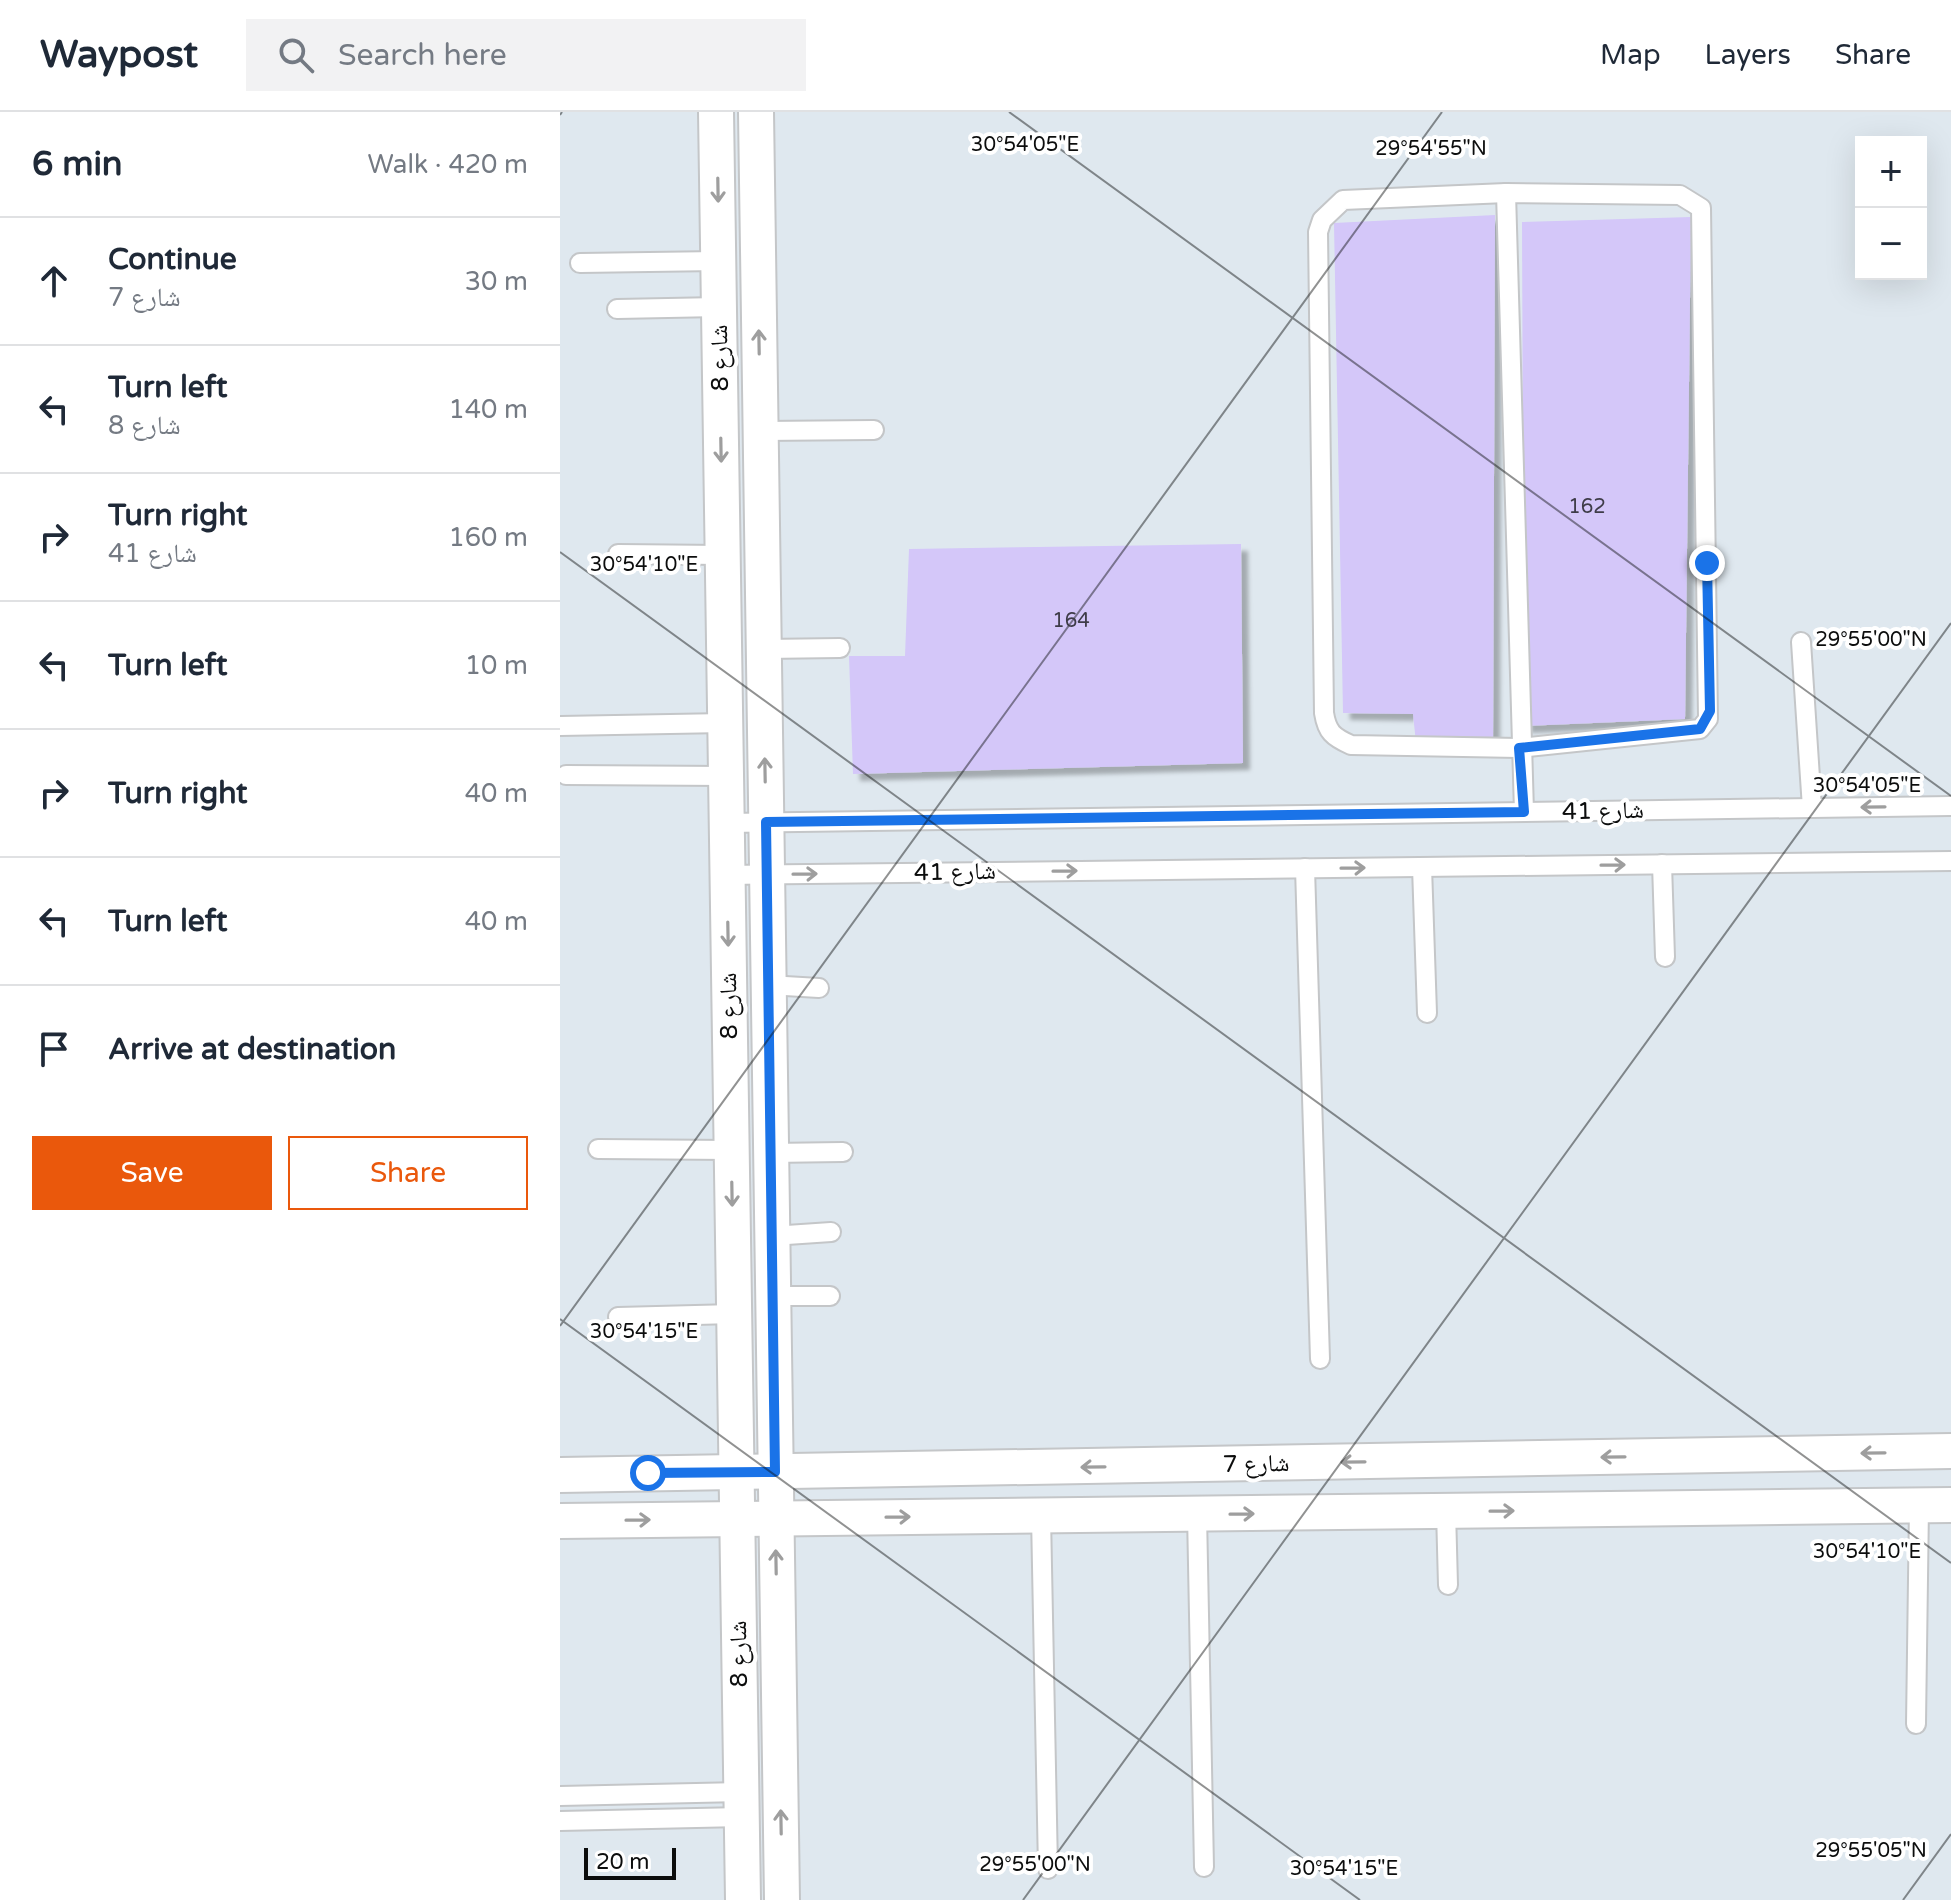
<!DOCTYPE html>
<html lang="en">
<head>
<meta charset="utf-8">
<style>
  :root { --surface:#fff; --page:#f2f2f3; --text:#1f2937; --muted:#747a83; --line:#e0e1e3; --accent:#ea580c }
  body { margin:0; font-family:"Varela Round","Noto Naskh Arabic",sans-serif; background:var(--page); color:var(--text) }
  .controls { position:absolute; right:24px; top:24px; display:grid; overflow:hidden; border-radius:0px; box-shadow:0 8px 32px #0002 }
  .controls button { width:72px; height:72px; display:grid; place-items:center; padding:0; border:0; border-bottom:2px solid var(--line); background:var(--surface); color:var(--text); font:40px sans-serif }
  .scale { position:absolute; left:24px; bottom:20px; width:92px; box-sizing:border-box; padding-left:8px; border:4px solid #0c0d0d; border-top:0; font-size:22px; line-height:28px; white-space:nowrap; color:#0c0d0d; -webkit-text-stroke:6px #fff; paint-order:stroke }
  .stop { position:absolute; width:24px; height:24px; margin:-18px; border:6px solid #1a73e8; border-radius:50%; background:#fff }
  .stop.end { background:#1a73e8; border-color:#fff; box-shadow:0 2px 8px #0008 }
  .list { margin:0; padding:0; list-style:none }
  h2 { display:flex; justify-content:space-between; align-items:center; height:104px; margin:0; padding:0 32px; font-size:34px }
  h2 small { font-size:26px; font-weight:400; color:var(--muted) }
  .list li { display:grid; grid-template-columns:52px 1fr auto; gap:24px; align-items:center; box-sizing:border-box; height:128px; padding:0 32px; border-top:2px solid var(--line) }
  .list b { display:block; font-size:30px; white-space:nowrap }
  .list p { margin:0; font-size:26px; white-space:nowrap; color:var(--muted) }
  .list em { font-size:26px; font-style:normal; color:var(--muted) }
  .actions { display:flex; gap:16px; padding:24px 32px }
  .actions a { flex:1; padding:18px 0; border:2px solid var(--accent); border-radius:0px; text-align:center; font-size:28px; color:var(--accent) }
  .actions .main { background:var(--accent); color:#fff }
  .icon { flex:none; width:44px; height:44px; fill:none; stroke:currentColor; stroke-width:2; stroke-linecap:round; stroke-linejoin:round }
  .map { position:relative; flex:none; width:1391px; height:1788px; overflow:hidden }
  header { display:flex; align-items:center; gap:48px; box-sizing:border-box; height:112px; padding:0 40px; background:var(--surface); border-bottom:2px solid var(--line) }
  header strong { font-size:38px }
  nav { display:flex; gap:44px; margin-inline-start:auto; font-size:28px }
  .search { width:560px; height:72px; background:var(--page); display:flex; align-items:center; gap:20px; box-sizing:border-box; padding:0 28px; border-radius:0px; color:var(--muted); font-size:30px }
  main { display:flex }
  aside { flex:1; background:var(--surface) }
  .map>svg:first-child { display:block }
  .built { fill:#dfe8ef; fill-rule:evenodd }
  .building { fill:#d4c7f9; filter:url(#shadow) }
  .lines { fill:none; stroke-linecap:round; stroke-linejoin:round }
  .lane-casing { stroke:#c4c6c8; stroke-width:22 }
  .street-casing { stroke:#c4c6c8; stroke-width:38 }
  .lane { stroke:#fff; stroke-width:18 }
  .street { stroke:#fff; stroke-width:34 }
  .oneway { stroke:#9e9e9e }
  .route { stroke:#1a73e8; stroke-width:10 }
  .ticks { fill:none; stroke:#0c0d0d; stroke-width:2; stroke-opacity:0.45 }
  .labels { text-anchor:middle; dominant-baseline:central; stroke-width:8; stroke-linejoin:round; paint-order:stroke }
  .number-label { font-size:20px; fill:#3e3c48 }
  .street-label { font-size:24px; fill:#0c0d0d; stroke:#fff }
  .ticks-label { font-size:20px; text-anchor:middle; fill:#0c0d0d; stroke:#fff; stroke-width:8; stroke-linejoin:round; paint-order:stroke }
</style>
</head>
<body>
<header>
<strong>Waypost</strong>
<div class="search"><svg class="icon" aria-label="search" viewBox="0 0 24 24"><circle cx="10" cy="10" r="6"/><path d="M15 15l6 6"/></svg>Search here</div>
<nav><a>Map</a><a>Layers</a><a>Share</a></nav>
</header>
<main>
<aside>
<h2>6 min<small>Walk · 420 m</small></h2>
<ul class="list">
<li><svg class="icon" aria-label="ahead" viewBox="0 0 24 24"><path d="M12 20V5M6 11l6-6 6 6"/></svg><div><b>Continue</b><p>شارع 7</p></div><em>30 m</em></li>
<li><svg class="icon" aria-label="left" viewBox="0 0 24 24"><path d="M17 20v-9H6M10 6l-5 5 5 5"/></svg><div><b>Turn left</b><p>شارع 8</p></div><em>140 m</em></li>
<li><svg class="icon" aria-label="right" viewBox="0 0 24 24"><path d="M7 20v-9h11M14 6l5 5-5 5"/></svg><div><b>Turn right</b><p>شارع 41</p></div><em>160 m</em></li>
<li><svg class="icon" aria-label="left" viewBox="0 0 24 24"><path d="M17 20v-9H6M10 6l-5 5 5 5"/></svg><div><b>Turn left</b></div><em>10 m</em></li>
<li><svg class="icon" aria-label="right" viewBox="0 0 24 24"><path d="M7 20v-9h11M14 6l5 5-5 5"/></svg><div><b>Turn right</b></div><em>40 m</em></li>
<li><svg class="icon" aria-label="left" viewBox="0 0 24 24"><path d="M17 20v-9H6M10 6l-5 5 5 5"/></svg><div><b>Turn left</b></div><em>40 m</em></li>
<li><svg class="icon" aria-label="arrive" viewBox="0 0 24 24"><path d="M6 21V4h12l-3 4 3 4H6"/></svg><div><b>Arrive at destination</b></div></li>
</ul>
<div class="actions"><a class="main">Save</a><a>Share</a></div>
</aside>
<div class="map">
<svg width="1391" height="1788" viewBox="0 0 1391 1788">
  <defs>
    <filter id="shadow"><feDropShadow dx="7" dy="7" stdDeviation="2" flood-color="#0004"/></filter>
  </defs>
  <rect width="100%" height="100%" fill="#f0f2f4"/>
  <path class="built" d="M0,0h1391v1788h-1391zM1301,30h60v132h-60z"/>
  <g class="building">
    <polygon points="935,103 933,630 856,631 853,602 783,601 774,111"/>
    <polygon points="1131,105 1125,607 964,614 962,110"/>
    <polygon points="681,432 683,651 293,662 289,544 345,544 349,437"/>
  </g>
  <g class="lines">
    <defs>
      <g id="lane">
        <path d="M946,81l174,2 21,13 7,511 -8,10 -181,19 -168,-3c-18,-8 -24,-13 -27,-32l-6,-481 4,-12 21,-20z"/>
        <polyline points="946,81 964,700"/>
        <polyline points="20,151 158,149"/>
        <polyline points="57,197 159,195"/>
        <polyline points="200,319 314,318"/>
        <polyline points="58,442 163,443"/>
        <polyline points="1241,530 1252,696"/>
        <polyline points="204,537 280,536"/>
        <polyline points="0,614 165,611"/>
        <polyline points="6,663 166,664"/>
        <polyline points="166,711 1391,694"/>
        <polyline points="1102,752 1105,845"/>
        <polyline points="862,755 867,901"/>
        <polyline points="745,756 760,1247"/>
        <polyline points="167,763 1391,749"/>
        <polyline points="208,873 259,876"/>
        <polyline points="38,1037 172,1038"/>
        <polyline points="210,1041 283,1040"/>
        <polyline points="212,1124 271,1120"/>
        <polyline points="212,1184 270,1184"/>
        <polyline points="58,1205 174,1202"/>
        <polyline points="886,1399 888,1473"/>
        <polyline points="637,1402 644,1755"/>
        <polyline points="481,1404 488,1757"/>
        <polyline points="1356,1612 1359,1394"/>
        <polyline points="0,1684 181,1680"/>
        <polyline points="0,1709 182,1705"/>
      </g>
      <g id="street">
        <polyline points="156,0 183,1788"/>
        <polyline points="196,0 222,1788"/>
        <polyline points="0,1363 1391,1339"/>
        <polyline points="0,1409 1391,1393"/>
      </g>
    </defs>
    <use href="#lane" class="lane-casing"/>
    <use href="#street" class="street-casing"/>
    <use href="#lane" class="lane"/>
    <use href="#street" class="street"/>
  </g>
  <defs><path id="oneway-shaft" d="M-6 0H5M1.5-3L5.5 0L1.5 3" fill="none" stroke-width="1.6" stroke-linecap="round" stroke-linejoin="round" transform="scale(2)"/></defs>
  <g class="oneway">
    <use href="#oneway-shaft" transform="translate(158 78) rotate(89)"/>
    <use href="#oneway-shaft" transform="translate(199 230) rotate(-91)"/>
    <use href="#oneway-shaft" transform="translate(161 338) rotate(89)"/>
    <use href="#oneway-shaft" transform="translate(205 658) rotate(-91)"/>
    <use href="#oneway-shaft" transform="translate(1313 695) rotate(179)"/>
    <use href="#oneway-shaft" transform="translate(1053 753) rotate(-1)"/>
    <use href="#oneway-shaft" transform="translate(793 756) rotate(-1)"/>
    <use href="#oneway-shaft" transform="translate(505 759) rotate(-1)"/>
    <use href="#oneway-shaft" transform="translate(245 762) rotate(-1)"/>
    <use href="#oneway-shaft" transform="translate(168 822) rotate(89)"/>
    <use href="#oneway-shaft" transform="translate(172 1082) rotate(89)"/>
    <use href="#oneway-shaft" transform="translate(1313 1341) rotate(179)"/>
    <use href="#oneway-shaft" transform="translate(1053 1345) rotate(179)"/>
    <use href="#oneway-shaft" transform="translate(793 1350) rotate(179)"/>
    <use href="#oneway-shaft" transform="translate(533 1355) rotate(179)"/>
    <use href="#oneway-shaft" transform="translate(942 1399) rotate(-1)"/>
    <use href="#oneway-shaft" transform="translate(682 1402) rotate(-1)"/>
    <use href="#oneway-shaft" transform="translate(338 1405) rotate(-1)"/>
    <use href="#oneway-shaft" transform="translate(78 1408) rotate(-1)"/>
    <use href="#oneway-shaft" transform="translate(216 1450) rotate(-91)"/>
    <use href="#oneway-shaft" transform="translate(221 1710) rotate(-91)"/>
  </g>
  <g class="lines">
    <polyline class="route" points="88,1361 215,1360 206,710 964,700 959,636 1140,617 1150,599 1147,451"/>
  </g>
  <path class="ticks" d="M449,0l942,684M0,3l2,-3M0,440l1391,1011M0,1207l800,581M0,1214l882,-1214M463,1788l928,-1277M1343,1788l48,-66"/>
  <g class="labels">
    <g class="number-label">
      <text x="1027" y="395">162</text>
      <text x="511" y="509">164</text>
    </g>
    <g class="street-label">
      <text transform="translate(160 246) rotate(-91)">شارع 8</text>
      <text transform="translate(1043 699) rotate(-1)">شارع 41</text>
      <text transform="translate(395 760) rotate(-1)">شارع 41</text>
      <text transform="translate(169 894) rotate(-91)">شارع 8</text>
      <text transform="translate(696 1352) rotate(-1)">شارع 7</text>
      <text transform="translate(179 1542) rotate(-91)">شارع 8</text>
    </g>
  </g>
  <g class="ticks-label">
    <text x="465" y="39">30°54'05"E</text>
    <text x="871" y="43">29°54'55"N</text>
    <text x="84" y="459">30°54'10"E</text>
    <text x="1311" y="534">29°55'00"N</text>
    <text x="1307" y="680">30°54'05"E</text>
    <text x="84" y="1226">30°54'15"E</text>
    <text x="1307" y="1446">30°54'10"E</text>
    <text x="1311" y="1745">29°55'05"N</text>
    <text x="475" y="1759">29°55'00"N</text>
    <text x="784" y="1763">30°54'15"E</text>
  </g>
</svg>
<div class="controls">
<button>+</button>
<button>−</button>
</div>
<div class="scale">20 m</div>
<div class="stop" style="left:88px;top:1361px"></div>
<div class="stop end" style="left:1147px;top:451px"></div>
</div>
</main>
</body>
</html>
